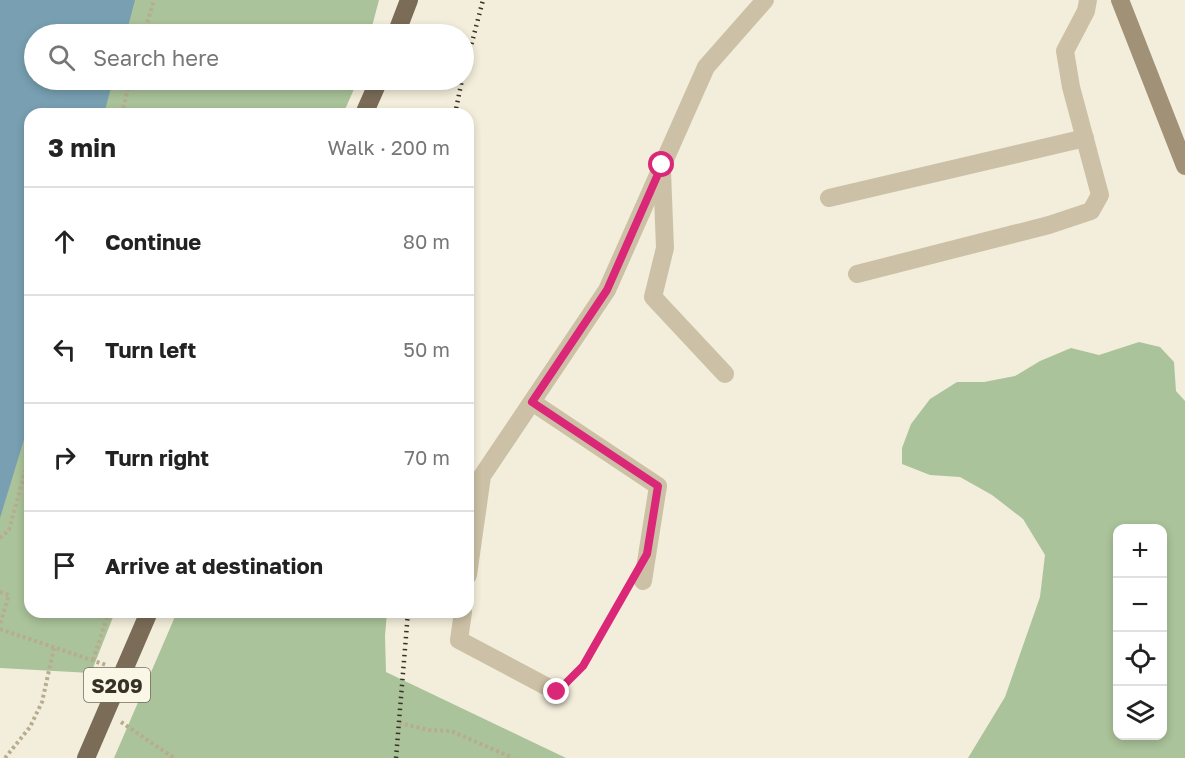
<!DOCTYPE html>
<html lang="en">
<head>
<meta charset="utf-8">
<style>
  :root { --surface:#fff; --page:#f2f2f2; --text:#222; --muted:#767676; --line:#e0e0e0 }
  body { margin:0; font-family:"Golos Text",sans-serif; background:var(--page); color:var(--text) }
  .controls { position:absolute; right:18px; bottom:18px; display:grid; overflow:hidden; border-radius:12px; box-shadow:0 3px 9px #0003 }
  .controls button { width:54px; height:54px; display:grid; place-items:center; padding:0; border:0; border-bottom:2px solid var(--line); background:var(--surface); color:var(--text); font:30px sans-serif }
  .stop { position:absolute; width:18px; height:18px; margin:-14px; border:4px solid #db2777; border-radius:50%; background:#fff }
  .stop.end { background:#db2777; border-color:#fff; box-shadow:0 2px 6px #0008 }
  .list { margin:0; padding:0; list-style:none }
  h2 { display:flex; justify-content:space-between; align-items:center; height:78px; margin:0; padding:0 24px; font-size:26px }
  h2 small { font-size:20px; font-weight:400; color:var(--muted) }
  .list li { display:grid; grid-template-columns:39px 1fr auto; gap:18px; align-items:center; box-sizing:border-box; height:108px; padding:0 24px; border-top:2px solid var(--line) }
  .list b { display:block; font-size:22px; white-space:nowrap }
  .list em { font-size:20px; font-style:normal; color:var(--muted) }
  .icon { flex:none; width:33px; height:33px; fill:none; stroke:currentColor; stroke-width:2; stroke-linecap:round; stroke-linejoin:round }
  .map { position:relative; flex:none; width:1185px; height:758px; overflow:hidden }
  .search { position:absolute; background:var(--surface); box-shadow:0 3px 9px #0003; left:24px; top:24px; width:450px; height:66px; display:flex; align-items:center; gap:15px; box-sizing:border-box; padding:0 21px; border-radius:33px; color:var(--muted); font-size:22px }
  .panel { position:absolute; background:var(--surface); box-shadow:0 3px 9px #0003; left:24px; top:108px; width:450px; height:510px; border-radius:18px }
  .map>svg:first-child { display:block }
  .green { fill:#aac39a; fill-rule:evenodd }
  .water { fill:#78a0b2 }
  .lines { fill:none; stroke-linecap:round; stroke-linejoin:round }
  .path { stroke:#b8ac90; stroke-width:4; stroke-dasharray:3 3; stroke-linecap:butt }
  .street { stroke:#ccc1a6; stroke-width:18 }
  .secondary { stroke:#a09177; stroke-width:18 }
  .primary { stroke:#7a6c57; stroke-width:18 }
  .rail { stroke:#383127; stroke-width:4.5; stroke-dasharray:1.5 4.5; stroke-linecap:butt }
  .route { stroke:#db2777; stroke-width:8 }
  .labels { text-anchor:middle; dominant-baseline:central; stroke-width:5; stroke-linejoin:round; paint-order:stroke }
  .shield { fill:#faf7e7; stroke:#726c61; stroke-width:1.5 }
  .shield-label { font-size:20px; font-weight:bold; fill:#383127 }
</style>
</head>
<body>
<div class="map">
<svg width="1185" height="758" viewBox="0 0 1185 758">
  <rect width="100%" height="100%" fill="#f3eedb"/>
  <g class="green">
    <polygon points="0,0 379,0 370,34 34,34 34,80 358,80 343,114 30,114 30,612 115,612 91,673 0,668"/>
    <path d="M1139,342l21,5 14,15 2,29 9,10v357h-217l37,-61 35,-100 5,-42 -22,-36 -31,-24 -32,-18 -30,-2 -28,-11v-16l9,-24 19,-25 27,-17h27l31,-6 25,-15 31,-13 28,7zM1162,528v208h-44v-208z"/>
    <polygon points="177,612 387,612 385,636 386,672 566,758 114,758"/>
  </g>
  <polygon class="water" points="0,0 135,0 126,34 34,34 34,80 113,80 104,114 30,114 30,420 0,518"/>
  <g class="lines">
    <g class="path">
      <polyline points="144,34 154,0"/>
      <polyline points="122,114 130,80"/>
      <polyline points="0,538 9,530 30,453"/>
      <polyline points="0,592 9,595 0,624"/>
      <polyline points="0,629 106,665"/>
      <polyline points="93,660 109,612"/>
      <polyline points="570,679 583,666 627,589"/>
      <polyline points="121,722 174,758"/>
      <polyline points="399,723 429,730 451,731 513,758"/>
      <polyline points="5,758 30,727 42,702 54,648"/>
    </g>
    <g class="street">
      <polyline points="662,171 665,248 653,297 725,374"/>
      <polyline points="829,198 1085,138"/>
      <polyline points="857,274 1049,225 1091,211 1100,195 1071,87 1065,51 1086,11 1088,0"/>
      <polyline points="532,402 658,486 643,581"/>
      <polyline points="468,575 482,476 607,290 706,67 765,0"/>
      <polyline points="463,612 459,640 557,692"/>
    </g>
    <polyline class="secondary" points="1120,0 1185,166"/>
    <g class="primary">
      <polyline points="396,34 409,0"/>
      <polyline points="364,114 379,80"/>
      <polyline points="86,758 149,612"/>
    </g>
    <g class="rail">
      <polyline points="464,73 483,0"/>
      <polyline points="455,114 462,80"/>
      <polyline points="396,758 408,612"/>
    </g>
  </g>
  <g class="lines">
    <polyline class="route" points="557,692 583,666 647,554 658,486 532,402 607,290 662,165"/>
  </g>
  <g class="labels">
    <rect class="shield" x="84" y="668" width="66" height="34" rx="4.5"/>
    <g class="shield-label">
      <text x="117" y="685">S209</text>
    </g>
  </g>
</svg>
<div class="controls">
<button>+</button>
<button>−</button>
<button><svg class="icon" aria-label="locate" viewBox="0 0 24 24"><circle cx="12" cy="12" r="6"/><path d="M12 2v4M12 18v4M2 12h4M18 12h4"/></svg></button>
<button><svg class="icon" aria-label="layers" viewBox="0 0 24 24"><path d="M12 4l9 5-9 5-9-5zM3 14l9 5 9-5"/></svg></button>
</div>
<div class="stop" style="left:662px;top:165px"></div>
<div class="stop end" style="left:557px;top:692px"></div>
<div class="search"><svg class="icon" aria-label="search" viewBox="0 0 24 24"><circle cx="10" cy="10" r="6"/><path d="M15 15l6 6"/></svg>Search here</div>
<section class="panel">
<h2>3 min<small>Walk · 200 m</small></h2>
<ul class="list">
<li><svg class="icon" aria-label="ahead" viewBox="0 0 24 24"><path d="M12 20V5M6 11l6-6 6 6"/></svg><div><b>Continue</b></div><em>80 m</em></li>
<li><svg class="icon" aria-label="left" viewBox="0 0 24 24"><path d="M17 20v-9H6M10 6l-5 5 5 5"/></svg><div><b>Turn left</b></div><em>50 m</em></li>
<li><svg class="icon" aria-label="right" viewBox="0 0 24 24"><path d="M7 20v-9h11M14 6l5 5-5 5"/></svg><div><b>Turn right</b></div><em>70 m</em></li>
<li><svg class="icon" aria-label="arrive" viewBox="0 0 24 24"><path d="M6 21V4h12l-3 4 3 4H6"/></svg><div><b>Arrive at destination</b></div></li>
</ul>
</section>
</div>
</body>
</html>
